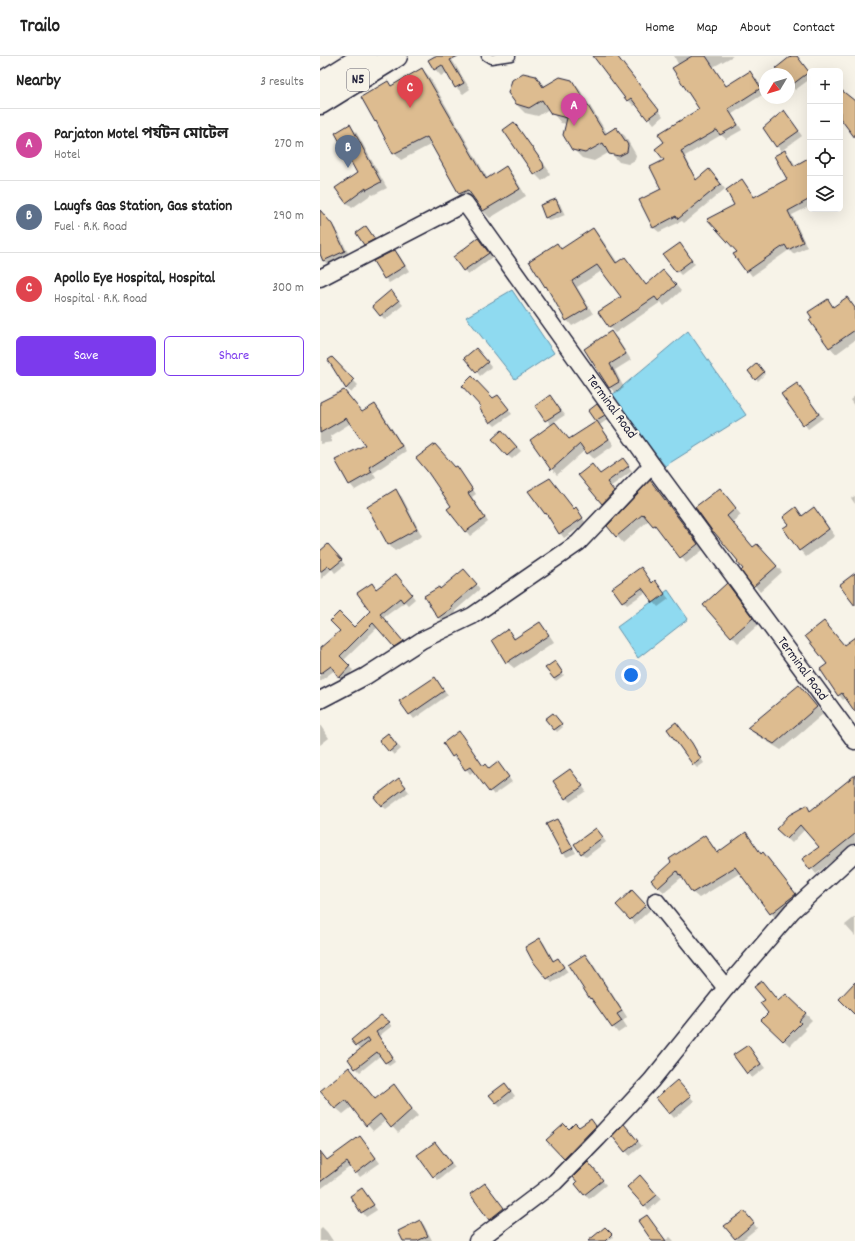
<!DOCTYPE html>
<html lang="en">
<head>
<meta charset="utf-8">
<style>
  :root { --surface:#fff; --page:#f6f6f6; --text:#222; --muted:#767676; --line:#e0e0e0; --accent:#7c3aed }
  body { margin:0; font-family:Dekko,"Noto Sans Bengali",sans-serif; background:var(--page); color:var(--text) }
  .controls { position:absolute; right:12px; top:12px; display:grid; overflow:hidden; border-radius:6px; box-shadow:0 4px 16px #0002 }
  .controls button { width:36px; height:36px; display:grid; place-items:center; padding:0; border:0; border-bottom:1px solid var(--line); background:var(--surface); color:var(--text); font:20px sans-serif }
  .compass { position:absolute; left:439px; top:12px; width:36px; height:36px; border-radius:50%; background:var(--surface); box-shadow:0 4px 16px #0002; rotate:232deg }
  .you { position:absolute; left:311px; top:619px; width:14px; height:14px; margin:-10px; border:3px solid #fff; border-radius:50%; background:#1a73e8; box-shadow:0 0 0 6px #1a73e833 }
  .badge { display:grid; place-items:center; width:26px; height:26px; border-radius:50%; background:var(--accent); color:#fff; font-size:13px; font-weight:700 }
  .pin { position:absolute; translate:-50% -33px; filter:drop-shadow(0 1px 2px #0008) }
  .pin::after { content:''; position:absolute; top:21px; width:14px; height:12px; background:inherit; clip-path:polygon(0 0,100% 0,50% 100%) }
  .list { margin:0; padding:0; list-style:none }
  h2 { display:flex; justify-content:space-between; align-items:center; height:52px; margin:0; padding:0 16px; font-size:17px }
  h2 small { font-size:13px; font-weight:400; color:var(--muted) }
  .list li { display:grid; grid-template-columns:26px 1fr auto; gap:12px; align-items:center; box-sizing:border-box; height:72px; padding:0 16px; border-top:1px solid var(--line) }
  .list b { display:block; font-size:15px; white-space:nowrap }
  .list p { margin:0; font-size:13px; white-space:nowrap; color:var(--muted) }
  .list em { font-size:13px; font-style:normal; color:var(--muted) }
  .actions { display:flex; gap:8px; padding:12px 16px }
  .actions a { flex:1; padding:9px 0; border:1px solid var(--accent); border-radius:6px; text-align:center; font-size:14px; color:var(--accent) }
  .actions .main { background:var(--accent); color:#fff }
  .icon { flex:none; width:22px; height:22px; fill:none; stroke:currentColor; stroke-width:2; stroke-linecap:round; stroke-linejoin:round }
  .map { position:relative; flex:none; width:535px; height:1185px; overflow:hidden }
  header { display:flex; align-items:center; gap:24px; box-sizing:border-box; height:56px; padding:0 20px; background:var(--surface); border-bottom:1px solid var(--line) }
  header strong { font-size:19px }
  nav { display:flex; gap:22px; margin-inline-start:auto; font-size:14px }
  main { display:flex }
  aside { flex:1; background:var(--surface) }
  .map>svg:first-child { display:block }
  .water { fill:#8fdaf0; stroke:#6390a8 }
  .shadow { fill:#0003 }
  .building { fill:#ddbc90; stroke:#22223b }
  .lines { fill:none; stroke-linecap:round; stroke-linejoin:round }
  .lane-casing { stroke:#22223b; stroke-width:11 }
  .street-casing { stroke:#22223b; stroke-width:19 }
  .highway-casing { stroke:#22223b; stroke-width:25 }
  .lane { stroke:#f7f3e8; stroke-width:8 }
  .street { stroke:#f7f3e8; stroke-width:16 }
  .highway { stroke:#f7f3e8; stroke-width:22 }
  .labels { text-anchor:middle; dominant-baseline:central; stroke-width:4; stroke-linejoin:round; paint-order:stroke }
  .shield { fill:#f7f3e8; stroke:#62616f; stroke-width:1 }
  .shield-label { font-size:13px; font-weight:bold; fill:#22223b }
  .street-label { font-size:14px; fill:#22223b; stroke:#f7f3e8 }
</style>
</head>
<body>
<header>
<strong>Trailo</strong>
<nav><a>Home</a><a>Map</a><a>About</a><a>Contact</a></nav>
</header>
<main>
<aside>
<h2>Nearby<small>3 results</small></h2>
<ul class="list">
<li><span class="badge" style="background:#d1479c">A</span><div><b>Parjaton Motel পর্যটন মোটেল</b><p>Hotel</p></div><em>270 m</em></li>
<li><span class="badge" style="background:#5c6f8a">B</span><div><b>Laugfs Gas Station, Gas station</b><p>Fuel · R.K. Road</p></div><em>290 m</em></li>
<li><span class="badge" style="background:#e0444e">C</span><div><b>Apollo Eye Hospital, Hospital</b><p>Hospital · R.K. Road</p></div><em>300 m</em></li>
</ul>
<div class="actions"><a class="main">Save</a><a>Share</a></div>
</aside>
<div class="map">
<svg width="535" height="1185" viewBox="0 0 535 1185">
  <rect width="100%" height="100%" fill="#f7f3e8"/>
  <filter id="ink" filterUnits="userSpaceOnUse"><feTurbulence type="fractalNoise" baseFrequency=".025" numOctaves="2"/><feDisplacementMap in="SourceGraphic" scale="8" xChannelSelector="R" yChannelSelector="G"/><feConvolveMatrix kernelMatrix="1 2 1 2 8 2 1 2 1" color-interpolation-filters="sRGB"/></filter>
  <g filter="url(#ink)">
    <g class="water">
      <polygon points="192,234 234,297 195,323 146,261"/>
      <polygon points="368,275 426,359 345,410 291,340"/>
      <polygon points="348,534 368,563 318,602 297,571"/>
    </g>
    <g class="shadow">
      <polygon points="117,0 129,0 131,2 150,33 143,38 136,31 127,16 121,20 115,13"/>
      <polygon points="273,0 296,0 343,60 334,68 317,47 314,50 308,44"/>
      <polygon points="354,0 413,0 393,11 407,31 430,16 435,21 445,37 412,58 422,74 406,83 401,79 365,100 377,124 394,119 405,133 364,167 362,165 339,176 334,172 320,145 342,134 346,104 381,53"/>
      <polygon points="473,0 476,0 479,3 490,17 490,23 475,34 469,27 469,18 462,18"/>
      <polygon points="102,13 109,20 168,123 186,112 193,119 206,140 170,162 163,155 154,141 147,145 140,138 112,88 81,104 74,97 59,68 56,65 42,42 68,27 72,31"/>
      <polygon points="216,21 226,31 252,25 260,34 287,77 296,72 305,80 316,99 315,104 308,108 299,106 290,96 274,105 262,102 253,93 247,68 241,67 229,53 218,60 205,57 196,48"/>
      <polygon points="464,55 482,80 461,95 444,72"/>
      <polygon points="194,67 200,74 229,115 230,119 222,125 215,118 184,74"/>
      <polygon points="30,70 36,76 67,132 53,139 52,138 32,152 26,146 38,117"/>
      <polygon points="465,95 469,99 476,110 490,103 490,150 472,159 487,191 473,198 469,194 432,220 415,198 418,196 415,149 422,124 435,141 469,124"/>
      <polygon points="236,144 240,148 245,159 230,165 225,161"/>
      <polygon points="0,154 18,176 30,201 10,210 4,205 0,196"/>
      <polygon points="273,173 279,179 298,207 305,202 327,230 349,221 361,235 344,250 341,246 295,277 290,272 302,241 283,214 257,231 273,258 252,270 247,264 231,235 225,230 237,189 242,194"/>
      <polygon points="50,176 58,188 49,192 45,188"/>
      <polygon points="158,184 172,201 148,219 134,201"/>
      <polygon points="364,192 375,208 361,219 357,215"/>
      <polygon points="75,195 79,199 89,215 69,227 65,222 55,205"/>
      <polygon points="75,240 83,249 65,264 53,250"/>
      <polygon points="527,242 535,251 535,284 516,298 510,291 507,244 514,251"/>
      <polygon points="291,276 297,282 311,304 295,314 304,332 296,337 290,332 265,293"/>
      <polygon points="160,297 171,311 160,320 156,315"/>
      <polygon points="12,303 38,329 31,337 27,333 10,305"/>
      <polygon points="437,309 445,318 438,325 436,323"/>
      <polygon points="477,328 503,362 488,373 463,338"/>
      <polygon points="24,335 43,357 55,349 60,354 86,395 53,417 56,422 35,434 30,428 47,389 31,367 10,380 12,386 0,388 0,348"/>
      <polygon points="178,340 192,358 175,370 171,366 173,343"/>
      <polygon points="230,340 245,359 234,366 250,384 277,366 269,355 281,354 288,363 280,369 294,389 274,403 265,394 237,419 232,413 211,384 232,370 216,350"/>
      <polygon points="535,340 535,351 530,344"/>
      <polygon points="186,379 201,395 192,403 187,399"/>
      <polygon points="303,403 312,415 290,431 297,439 286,451 259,419 281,419"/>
      <polygon points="135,412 141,416 156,438 152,441 168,466 150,480 146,475 132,451"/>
      <polygon points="330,426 336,432 383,494 366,507 341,475 329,464 303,487 288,470"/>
      <polygon points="400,433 421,459 412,466 434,492 443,495 462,516 440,536 423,515 425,513 420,505 400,481"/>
      <polygon points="76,435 82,441 102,480 75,495 69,489"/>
      <polygon points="210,435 254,454 256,453 266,467 244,482"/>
      <polygon points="535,440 535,448 531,442"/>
      <polygon points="476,453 483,460 494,453 500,459 515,480 486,501 480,494 470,468"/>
      <polygon points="13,494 25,509 15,517 12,513 1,523 0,496"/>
      <polygon points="321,513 333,527 335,526 339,530 349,543 338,551 326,536 307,549 303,545"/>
      <polygon points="148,518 160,533 135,555 136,557 123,565 118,561"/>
      <polygon points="76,519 95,543 88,549 85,546 63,562 86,589 78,594 58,571 23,605 33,614 23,626 15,614 0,625 0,593 34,572 52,555 51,528 57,534"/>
      <polygon points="407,529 414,535 438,569 418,587 412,580"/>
      <polygon points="504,566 524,590 535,582 535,654 526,642 523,644 519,639 508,609"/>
      <polygon points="220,567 226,574 234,586 194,612 187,606 188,575 196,583"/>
      <polygon points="236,608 244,619 236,625 227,612"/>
      <polygon points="115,622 128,639 94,663 80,645"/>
      <polygon points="485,637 503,658 461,694 435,678 429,672"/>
      <polygon points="235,660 243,671 237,676 227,663"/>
      <polygon points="0,669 9,682 0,689"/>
      <polygon points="360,671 375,692 384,707 377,712 373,708"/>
      <polygon points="139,676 164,711 170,714 182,712 192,726 174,739 154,715 150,718 139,703 137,704 133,700"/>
      <polygon points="72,682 81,693 74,699 70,695"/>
      <polygon points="250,714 266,735 250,746 246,742"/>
      <polygon points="535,721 535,787 496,818 484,803 500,791 485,773 472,787 457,773 486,750 491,755"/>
      <polygon points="79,723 89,736 66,753 61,749"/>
      <polygon points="237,764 241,768 256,797 247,801 243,797"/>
      <polygon points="426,777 442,798 443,797 449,803 480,844 456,863 420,817 379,842 373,837 362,821 344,836 338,831 385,780 390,786 398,797"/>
      <polygon points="280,778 286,786 266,801 262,797"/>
      <polygon points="312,835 330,854 315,868 297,849"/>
      <polygon points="535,861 535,880 525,869"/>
      <polygon points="220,883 224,887 234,905 238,903 248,916 232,927 213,903"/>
      <polygon points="265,899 271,905 307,961 303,965 307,971 298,977 270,942"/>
      <polygon points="442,926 459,946 466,939 492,964 484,972 486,974 470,990 442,964 449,957"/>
      <polygon points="61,960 72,970 59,980 75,1006 69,1010 61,999 40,1016 36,1012 40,994 32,984"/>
      <polygon points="428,990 445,1012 432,1022 427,1017"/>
      <polygon points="29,1012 56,1044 74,1030 98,1060 78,1077 66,1064 53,1075 32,1051 23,1058 16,1052"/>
      <polygon points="361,1030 374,1045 354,1062 337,1042"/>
      <polygon points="189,1032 195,1040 180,1051 176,1047"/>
      <polygon points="270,1064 281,1077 250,1108 227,1084 249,1074 259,1072"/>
      <polygon points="308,1073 322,1090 310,1100 294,1080"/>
      <polygon points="40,1081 60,1107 40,1121 31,1110 2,1132 0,1131 0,1103 8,1105"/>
      <polygon points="115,1087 135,1111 118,1124 114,1120"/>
      <polygon points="272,1111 286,1129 269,1143 256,1128"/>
      <polygon points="324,1125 341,1143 329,1154 309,1131"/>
      <polygon points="165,1128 188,1157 174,1167 170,1163"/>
      <polygon points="42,1133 57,1154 46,1161 31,1140"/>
      <polygon points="327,1160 346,1184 350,1181 354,1185 333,1185"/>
      <polygon points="428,1160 437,1172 421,1185 418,1185 415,1182"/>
      <polygon points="100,1165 104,1169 112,1184 109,1185 84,1185"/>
      <polygon points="2,1171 7,1176 13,1185 0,1185 0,1173"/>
      <polygon points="285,1172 293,1181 288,1185 270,1185"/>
    </g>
    <g class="building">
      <polygon points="115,0 138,0 130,4 144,27 135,32 122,9 114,14 108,4"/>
      <polygon points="273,0 297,0 339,54 327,63 311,42 307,45"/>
      <polygon points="372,0 386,0 406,30 430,15 441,32 408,53 418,69 400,79 397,74 361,95 376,124 389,113 401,128 358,163 356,160 333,172 319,144 341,133 330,111 344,104 335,93 344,86 338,78 379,53 352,12"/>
      <polygon points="471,0 477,0 489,16 469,31 469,18 461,18 456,12"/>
      <polygon points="102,12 166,123 186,110 200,133 163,155 148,134 139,138 107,81 73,98 56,65 55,66 41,41 68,25 71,30"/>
      <polygon points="203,17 216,20 223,31 240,21 252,24 285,78 296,71 308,89 307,96 299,100 289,98 283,87 265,97 252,94 243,79 247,62 231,58 222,44 209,52 196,48 188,37 192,24"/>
      <polygon points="520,33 535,45 535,82 520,62"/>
      <polygon points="464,54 479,75 456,91 443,72"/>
      <polygon points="194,66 223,107 224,112 214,119 183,74"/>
      <polygon points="30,68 61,126 46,134 46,132 26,147 15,132 37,117 15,77"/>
      <polygon points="465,94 474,110 490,101 490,143 468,155 483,186 468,194 465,189 426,216 413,198 417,196 387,163 414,149 406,134 422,123 434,141 467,123 454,100"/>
      <polygon points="236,143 241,155 225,162 220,149"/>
      <polygon points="0,154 12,168 25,195 3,205 0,198"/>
      <polygon points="46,170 55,183 44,189 36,177"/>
      <polygon points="273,172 296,207 305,201 326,229 343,214 356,229 338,245 335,241 289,272 278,256 301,241 277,209 252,225 268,252 246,265 226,230 225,231 209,205 237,187 241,193"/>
      <polygon points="158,182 169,197 143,215 133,201"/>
      <polygon points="360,187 372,204 356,216 343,199"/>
      <polygon points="75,194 85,210 64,223 53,205"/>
      <polygon points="71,234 79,245 60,260 52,250"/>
      <polygon points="527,241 535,252 535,274 509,292 489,264 492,262 488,256 508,243 513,251"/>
      <polygon points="291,275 306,298 290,308 299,326 289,332 264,293"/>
      <polygon points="156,292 168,306 156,316 144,302"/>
      <polygon points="12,301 34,324 26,333 8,304"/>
      <polygon points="437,307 444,316 435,324 428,315"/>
      <polygon points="152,320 173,342 178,339 189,353 170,367 159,352 161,351 142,330"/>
      <polygon points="477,327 499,358 483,369 461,338"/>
      <polygon points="24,334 42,356 55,348 82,390 49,411 52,416 29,429 15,404 45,389 26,362 0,377 0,346"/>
      <polygon points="230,339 241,355 225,365 215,350"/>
      <polygon points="277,348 285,359 275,365 268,355"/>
      <polygon points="277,365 289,383 267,398 260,388 231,414 210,384 235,366 249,383"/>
      <polygon points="182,374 197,391 187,400 172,383"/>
      <polygon points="115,388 135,411 137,410 153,434 148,437 165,462 145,476 127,453 131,450 107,415 96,402"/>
      <polygon points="303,402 309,410 287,426 294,435 282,448 258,419 272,408 280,418"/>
      <polygon points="230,422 254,453 256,451 263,462 239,478 226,457 225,458 208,435"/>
      <polygon points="330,424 378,488 360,502 335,469 333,470 323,458 296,481 287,470"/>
      <polygon points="400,432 416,452 407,460 433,491 437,488 457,510 433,531 421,515 423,513 417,506 418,505 394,476 393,476 375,451"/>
      <polygon points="76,433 97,473 68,489 47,451"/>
      <polygon points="476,451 482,460 494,451 509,473 479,495 463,472 469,468 463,461"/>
      <polygon points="8,488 22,504 11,513 8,510 0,516 0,495"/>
      <polygon points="321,511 332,527 335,524 345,538 333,547 322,532 302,546 292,532"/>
      <polygon points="144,513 157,528 131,550 132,552 118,562 104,540 119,531 120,533"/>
      <polygon points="535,517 535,550 519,529"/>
      <polygon points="76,518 92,538 83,546 80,542 60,558 83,585 74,591 53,567 20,600 30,610 19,622 11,610 0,618 0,592 20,575 10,565 19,556 34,571 50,555 37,537 52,527 56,533"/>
      <polygon points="407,527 433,562 411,581 383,549"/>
      <polygon points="504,565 524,589 535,581 535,656 522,637 518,640 500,613 507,608 485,580"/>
      <polygon points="220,566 229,579 186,607 172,584 188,573 194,583"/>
      <polygon points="235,605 243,617 234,623 225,612"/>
      <polygon points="115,621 124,635 89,659 79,645"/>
      <polygon points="479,629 497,651 454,688 427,672"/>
      <polygon points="233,657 242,668 234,674 225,663"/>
      <polygon points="356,666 372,687 381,703 373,709 347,673"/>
      <polygon points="139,675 163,710 165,708 169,713 178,706 189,721 169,736 150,711 145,714 135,699 132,701 123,687"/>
      <polygon points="68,677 77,689 69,696 59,684"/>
      <polygon points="250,713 263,730 245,743 233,725"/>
      <polygon points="535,719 535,778 490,814 482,803 499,791 480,769 467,783 456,773 469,759 487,749 490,755"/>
      <polygon points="79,722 86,731 61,750 54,741"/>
      <polygon points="237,763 253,792 242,798 226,768"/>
      <polygon points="276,772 283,781 261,798 254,788"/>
      <polygon points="426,776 441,798 443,796 476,838 450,858 415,811 372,837 360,818 359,819 357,815 338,832 331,824 351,806 349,803 385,779 397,797"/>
      <polygon points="312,834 326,849 310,864 296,849"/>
      <polygon points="220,882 233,905 238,902 244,911 227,923 212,904 205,891"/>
      <polygon points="265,898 302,955 297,958 302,965 292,972 271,942 270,943 248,909"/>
      <polygon points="442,925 458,945 466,938 486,957 479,965 481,967 463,985 441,964 448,957 440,947 445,944 434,931"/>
      <polygon points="535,926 535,959 519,943"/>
      <polygon points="61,959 70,966 56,976 73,1002 65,1007 57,996 35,1013 28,1003 50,985 48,982 36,990 31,984"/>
      <polygon points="428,989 441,1008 427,1018 413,999"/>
      <polygon points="29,1011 55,1043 74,1028 92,1053 71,1072 60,1058 46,1070 26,1044 15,1053 0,1035"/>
      <polygon points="357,1024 371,1040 349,1058 336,1042"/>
      <polygon points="185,1027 191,1035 176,1047 169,1039"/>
      <polygon points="271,1063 276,1070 244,1103 226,1084 244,1068 249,1073 255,1067 259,1071"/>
      <polygon points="304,1068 318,1085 305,1096 292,1080"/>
      <polygon points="40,1080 56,1102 35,1118 27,1106 0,1126 0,1095 7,1104"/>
      <polygon points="115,1086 131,1107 113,1121 97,1099"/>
      <polygon points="268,1106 283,1124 264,1139 255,1128 257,1126 253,1121"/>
      <polygon points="320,1119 337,1139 324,1150 307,1131"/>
      <polygon points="165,1127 184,1152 169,1164 150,1138"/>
      <polygon points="42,1132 54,1149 41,1157 30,1140"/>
      <polygon points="424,1155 434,1167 415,1183 404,1170"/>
      <polygon points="327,1159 346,1185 332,1185 318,1165"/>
      <polygon points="100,1164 108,1180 97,1185 83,1185 78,1175"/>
      <polygon points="285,1171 292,1178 285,1185 268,1185"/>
    </g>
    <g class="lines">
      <defs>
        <polyline id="lane" points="166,0 171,3 191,0"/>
        <g id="street">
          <polyline points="0,222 145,147 332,409 535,685"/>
          <polyline points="0,644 46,620 102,584 152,560 258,487 332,409"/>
          <polyline points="336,845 406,932"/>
          <polyline points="157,1185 235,1126 278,1082 331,1025 406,932 472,855 535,797"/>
        </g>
        <g id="highway">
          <polyline points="0,28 45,0"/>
          <polyline points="0,47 76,0"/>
        </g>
      </defs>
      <use href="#lane" class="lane-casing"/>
      <use href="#street" class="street-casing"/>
      <use href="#highway" class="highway-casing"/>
      <use href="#lane" class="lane"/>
      <use href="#street" class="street"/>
      <use href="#highway" class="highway"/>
    </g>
  </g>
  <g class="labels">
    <rect class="shield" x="27" y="13" width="22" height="22" rx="3"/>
    <g class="shield-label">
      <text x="38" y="24">N5</text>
    </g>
    <g class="street-label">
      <text transform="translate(291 351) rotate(54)">Terminal Road</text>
      <text transform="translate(482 613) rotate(54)">Terminal Road</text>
    </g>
  </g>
</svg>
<div class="controls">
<button>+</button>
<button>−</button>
<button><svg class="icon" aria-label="locate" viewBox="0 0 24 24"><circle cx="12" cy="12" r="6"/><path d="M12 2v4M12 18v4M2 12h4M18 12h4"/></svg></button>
<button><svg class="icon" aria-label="layers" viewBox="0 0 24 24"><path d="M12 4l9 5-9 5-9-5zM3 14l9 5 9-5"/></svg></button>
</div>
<svg class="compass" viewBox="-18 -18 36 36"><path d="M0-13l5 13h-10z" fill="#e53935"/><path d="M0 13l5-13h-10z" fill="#767676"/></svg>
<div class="you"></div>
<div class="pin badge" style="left:254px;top:70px;background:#d1479c">A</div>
<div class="pin badge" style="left:28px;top:112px;background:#5c6f8a">B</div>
<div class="pin badge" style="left:90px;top:52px;background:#e0444e">C</div>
</div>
</main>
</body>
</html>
